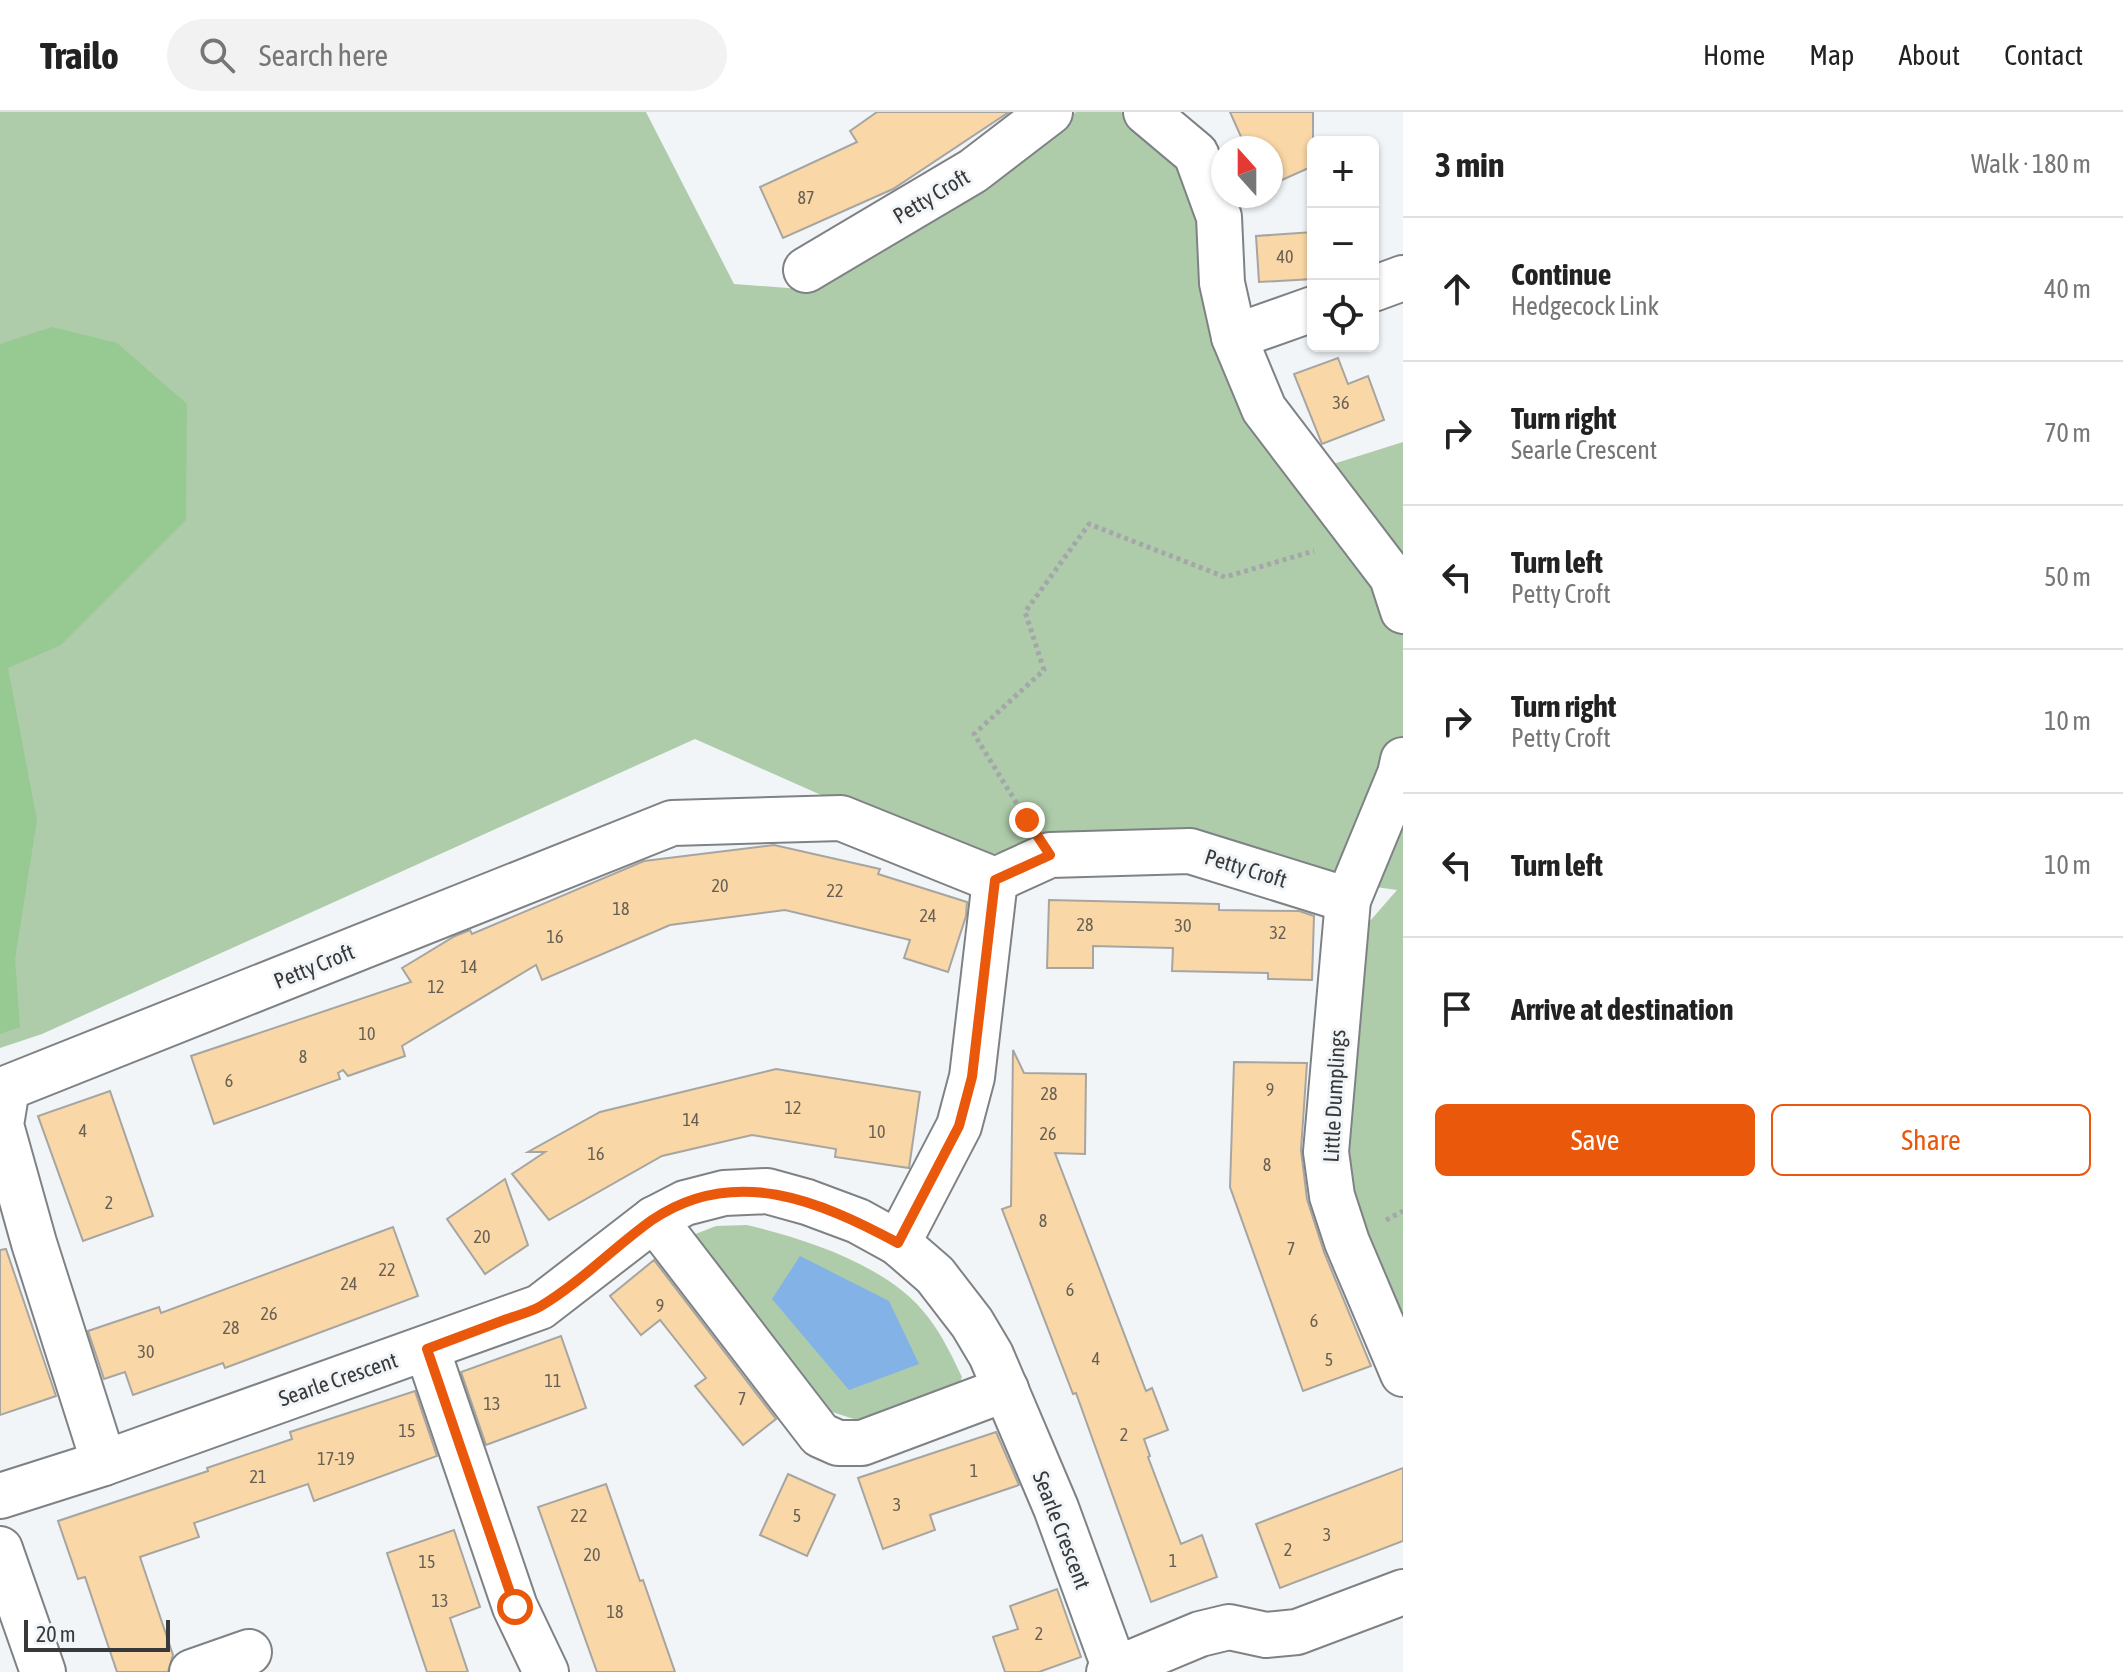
<!DOCTYPE html>
<html lang="en">
<head>
<meta charset="utf-8">
<style>
  :root { --surface:#fff; --page:#f2f2f2; --text:#222; --muted:#767676; --line:#e0e0e0; --accent:#ea580c }
  body { margin:0; font-family:"Asap Condensed",sans-serif; background:var(--page); color:var(--text) }
  .controls { position:absolute; right:24px; top:24px; display:grid; overflow:hidden; border-radius:12px; box-shadow:0 2px 6px #0004 }
  .controls button { width:72px; height:72px; display:grid; place-items:center; padding:0; border:0; border-bottom:2px solid var(--line); background:var(--surface); color:var(--text); font:40px sans-serif }
  .compass { position:absolute; left:1211px; top:24px; width:72px; height:72px; border-radius:50%; background:var(--surface); box-shadow:0 2px 6px #0004; rotate:339deg }
  .scale { position:absolute; left:24px; bottom:20px; width:146px; box-sizing:border-box; padding-left:8px; border:4px solid #38393a; border-top:0; font-size:22px; line-height:28px; white-space:nowrap; color:#38393a; -webkit-text-stroke:6px #f1f5f8; paint-order:stroke }
  .stop { position:absolute; width:24px; height:24px; margin:-18px; border:6px solid #ea580c; border-radius:50%; background:#fff }
  .stop.end { background:#ea580c; border-color:#fff; box-shadow:0 2px 8px #0008 }
  .list { margin:0; padding:0; list-style:none }
  h2 { display:flex; justify-content:space-between; align-items:center; height:104px; margin:0; padding:0 32px; font-size:34px }
  h2 small { font-size:26px; font-weight:400; color:var(--muted) }
  .list li { display:grid; grid-template-columns:52px 1fr auto; gap:24px; align-items:center; box-sizing:border-box; height:144px; padding:0 32px; border-top:2px solid var(--line) }
  .list b { display:block; font-size:30px; white-space:nowrap }
  .list p { margin:0; font-size:26px; white-space:nowrap; color:var(--muted) }
  .list em { font-size:26px; font-style:normal; color:var(--muted) }
  .actions { display:flex; gap:16px; padding:24px 32px }
  .actions a { flex:1; padding:18px 0; border:2px solid var(--accent); border-radius:12px; text-align:center; font-size:28px; color:var(--accent) }
  .actions .main { background:var(--accent); color:#fff }
  .icon { flex:none; width:44px; height:44px; fill:none; stroke:currentColor; stroke-width:2; stroke-linecap:round; stroke-linejoin:round }
  .map { position:relative; flex:none; width:1403px; height:1560px; overflow:hidden }
  header { display:flex; align-items:center; gap:48px; box-sizing:border-box; height:112px; padding:0 40px; background:var(--surface); border-bottom:2px solid var(--line) }
  header strong { font-size:38px }
  nav { display:flex; gap:44px; margin-inline-start:auto; font-size:28px }
  .search { width:560px; height:72px; background:var(--page); display:flex; align-items:center; gap:20px; box-sizing:border-box; padding:0 28px; border-radius:44px; color:var(--muted); font-size:30px }
  main { display:flex }
  aside { flex:1; background:var(--surface) }
  .map>svg:first-child { display:block }
  .green { fill:#aeccaa }
  .forest { fill:#97c992 }
  .water { fill:#83b2e7 }
  .building { fill:#f9d7a6; stroke:#a7a5a1; stroke-width:2 }
  .lines { fill:none; stroke-linecap:round; stroke-linejoin:round }
  .minor-casing { stroke:#7f8285; stroke-width:48 }
  .path { stroke:#a4a6a9; stroke-width:5; stroke-dasharray:4 4; stroke-linecap:butt }
  .minor { stroke:#fff; stroke-width:44 }
  .route { stroke:#ea580c; stroke-width:10 }
  .labels { text-anchor:middle; dominant-baseline:central; stroke-width:6; stroke-linejoin:round; paint-order:stroke }
  .number-label { font-size:18px; fill:#686055 }
  .street-label { font-size:22px; fill:#38393a; stroke:#f1f5f8 }
</style>
</head>
<body>
<header>
<strong>Trailo</strong>
<div class="search"><svg class="icon" aria-label="search" viewBox="0 0 24 24"><circle cx="10" cy="10" r="6"/><path d="M15 15l6 6"/></svg>Search here</div>
<nav><a>Home</a><a>Map</a><a>About</a><a>Contact</a></nav>
</header>
<main>
<div class="map">
<svg width="1403" height="1560" viewBox="0 0 1403 1560">
  <rect width="100%" height="100%" fill="#f1f5f8"/>
  <g class="green">
    <polygon points="0,0 646,0 734,172 801,177 1076,0 1121,0 1180,52 1311,359 1403,330 1403,1219 1344,1064 1363,817 1397,778 1040,728 983,745 839,691 695,627 42,922 0,936"/>
    <path d="M747,1113c59,14 143,41 181,92 14,18 24,39 34,60l-4,11 -101,32 -28,-9 -136,-176 23,-9z"/>
  </g>
  <polygon class="forest" points="52,215 117,231 187,292 186,408 61,533 8,556 37,708 15,847 20,915 0,922 0,232"/>
  <polygon class="water" points="800,1144 889,1189 919,1252 849,1278 772,1187"/>
  <g class="building">
    <polygon points="877,0 1009,0 893,77 783,126 760,75 857,30 850,19"/>
    <polygon points="1230,0 1313,0 1313,54 1271,73 1271,36 1246,36"/>
    <polygon points="1313,120 1313,167 1259,170 1256,124"/>
    <polygon points="1338,246 1348,272 1368,264 1384,308 1322,332 1294,262"/>
    <polygon points="774,733 880,757 878,762 967,790 966,804 948,860 904,846 910,828 785,798 670,813 542,868 536,853 402,934 405,944 348,964 343,958 338,961 340,967 214,1012 191,944 411,870 402,856 455,824 470,818 472,822 644,749"/>
    <polygon points="1049,788 1219,792 1219,798 1299,799 1314,804 1312,868 1268,867 1268,861 1172,859 1173,836 1093,834 1093,856 1047,856"/>
    <polygon points="1013,938 1024,961 1086,962 1085,1042 1055,1041 1146,1279 1152,1276 1168,1318 1144,1327 1150,1344 1148,1345 1181,1432 1202,1423 1217,1465 1151,1490 1076,1281 1073,1282 1002,1097 1011,1094"/>
    <polygon points="1234,950 1307,951 1301,1038 1307,1087 1324,1140 1371,1254 1303,1279 1230,1075"/>
    <polygon points="776,957 920,980 909,1056 835,1045 836,1037 752,1023 662,1044 549,1108 512,1062 545,1040 528,1040 600,1000"/>
    <polygon points="110,979 153,1104 83,1129 38,1004"/>
    <polygon points="505,1067 528,1133 485,1162 447,1107"/>
    <polygon points="393,1115 418,1184 225,1256 223,1251 133,1283 125,1260 104,1267 88,1219 159,1195 161,1201"/>
    <polygon points="6,1137 56,1284 0,1303 0,1138"/>
    <polygon points="654,1148 776,1307 743,1333 695,1274 706,1266 660,1208 641,1223 610,1184"/>
    <polygon points="561,1224 586,1296 486,1333 461,1260"/>
    <polygon points="415,1279 437,1344 314,1389 308,1372 194,1411 199,1425 140,1445 173,1543 168,1560 117,1560 85,1465 78,1467 58,1409 208,1359 207,1356 292,1327 290,1320"/>
    <polygon points="996,1320 1019,1373 930,1403 935,1418 883,1437 858,1366"/>
    <polygon points="1403,1356 1403,1429 1280,1476 1256,1412"/>
    <polygon points="788,1362 835,1383 807,1444 760,1423"/>
    <polygon points="606,1372 640,1469 643,1468 675,1560 597,1560 538,1395"/>
    <polygon points="454,1418 480,1495 450,1506 468,1560 427,1560 387,1441"/>
    <polygon points="1057,1477 1081,1545 1039,1560 1005,1560 993,1525 1018,1517 1010,1494"/>
  </g>
  <g class="lines">
    <defs>
      <g id="minor">
        <polyline points="1146,0 1196,42 1219,105 1222,171 1234,225 1264,297 1392,465 1403,499"/>
        <polyline points="806,158 973,59 1050,0"/>
        <polyline points="1373,177 1403,166"/>
        <polyline points="1234,225 1313,197"/>
        <polyline points="1403,648 1400,662 1348,788 1326,1040 1332,1084 1347,1130 1403,1262"/>
        <polyline points="654,1107 820,1323 838,1331 862,1331 1006,1277"/>
        <polyline points="898,1131 959,1014 972,965 995,768"/>
        <polyline points="427,1237 515,1495 546,1560"/>
        <polyline points="104,1351 34,1131 1,1013 7,976 672,711 841,706 995,768 1050,743 1190,739 1348,788"/>
        <polyline points="0,1384 104,1351 540,1195 654,1107 685,1091 724,1081 767,1079 807,1090 858,1109 898,1131 935,1163 972,1211 991,1243 1056,1396 1116,1560"/>
        <polyline points="0,1437 43,1560"/>
        <polyline points="192,1560 249,1540"/>
        <polyline points="1109,1560 1200,1522 1229,1515 1266,1523 1297,1520 1403,1480"/>
      </g>
    </defs>
    <use href="#minor" class="minor-casing"/>
    <g class="path">
      <polyline points="1025,705 974,622 1044,558 1025,500 1089,412 1225,465 1314,439"/>
      <polyline points="1386,1108 1403,1099"/>
    </g>
    <use href="#minor" class="minor"/>
  </g>
  <g class="lines">
    <path class="route" d="M515,1495l-88,-258c26,-10 53,-20 80,-30 11,-4 24,-7 34,-13 40,-24 73,-59 111,-86 82,-56 168,-19 246,23l61,-117 13,-49 23,-197 55,-25 -23,-35"/>
  </g>
  <g class="labels">
    <g class="number-label">
      <text x="806" y="85">87</text>
      <text x="1285" y="144">40</text>
      <text x="1341" y="290">36</text>
      <text x="720" y="773">20</text>
      <text x="835" y="778">22</text>
      <text x="621" y="796">18</text>
      <text x="928" y="803">24</text>
      <text x="1085" y="812">28</text>
      <text x="1183" y="813">30</text>
      <text x="1278" y="820">32</text>
      <text x="555" y="824">16</text>
      <text x="469" y="854">14</text>
      <text x="436" y="874">12</text>
      <text x="367" y="921">10</text>
      <text x="303" y="944">8</text>
      <text x="229" y="968">6</text>
      <text x="1270" y="977">9</text>
      <text x="1049" y="981">28</text>
      <text x="793" y="995">12</text>
      <text x="691" y="1007">14</text>
      <text x="83" y="1018">4</text>
      <text x="877" y="1019">10</text>
      <text x="1048" y="1021">26</text>
      <text x="596" y="1041">16</text>
      <text x="1267" y="1052">8</text>
      <text x="109" y="1090">2</text>
      <text x="1043" y="1108">8</text>
      <text x="482" y="1124">20</text>
      <text x="1291" y="1136">7</text>
      <text x="387" y="1157">22</text>
      <text x="349" y="1171">24</text>
      <text x="1070" y="1177">6</text>
      <text x="660" y="1193">9</text>
      <text x="269" y="1201">26</text>
      <text x="1314" y="1208">6</text>
      <text x="231" y="1215">28</text>
      <text x="146" y="1239">30</text>
      <text x="1096" y="1246">4</text>
      <text x="1329" y="1247">5</text>
      <text x="553" y="1268">11</text>
      <text x="742" y="1286">7</text>
      <text x="492" y="1291">13</text>
      <text x="407" y="1318">15</text>
      <text x="1124" y="1322">2</text>
      <text x="336" y="1346">17-19</text>
      <text x="974" y="1358">1</text>
      <text x="258" y="1364">21</text>
      <text x="897" y="1392">3</text>
      <text x="579" y="1403">22</text>
      <text x="797" y="1403">5</text>
      <text x="1327" y="1422">3</text>
      <text x="1288" y="1437">2</text>
      <text x="592" y="1442">20</text>
      <text x="1173" y="1448">1</text>
      <text x="427" y="1449">15</text>
      <text x="440" y="1488">13</text>
      <text x="615" y="1499">18</text>
      <text x="1039" y="1521">2</text>
    </g>
    <g class="street-label">
      <text transform="translate(931 84) rotate(-31)">Petty Croft</text>
      <text transform="translate(1246 756) rotate(17)">Petty Croft</text>
      <text transform="translate(314 854) rotate(-22)">Petty Croft</text>
      <text transform="translate(1334 984) rotate(-87)">Little Dumplings</text>
      <text transform="translate(338 1267) rotate(-19)">Searle Crescent</text>
      <text transform="translate(1062 1418) rotate(69)">Searle Crescent</text>
    </g>
  </g>
</svg>
<div class="controls">
<button>+</button>
<button>−</button>
<button><svg class="icon" aria-label="locate" viewBox="0 0 24 24"><circle cx="12" cy="12" r="6"/><path d="M12 2v4M12 18v4M2 12h4M18 12h4"/></svg></button>
</div>
<svg class="compass" viewBox="-18 -18 36 36"><path d="M0-13l5 13h-10z" fill="#e53935"/><path d="M0 13l5-13h-10z" fill="#767676"/></svg>
<div class="scale">20 m</div>
<div class="stop" style="left:515px;top:1495px"></div>
<div class="stop end" style="left:1027px;top:708px"></div>
</div>
<aside>
<h2>3 min<small>Walk · 180 m</small></h2>
<ul class="list">
<li><svg class="icon" aria-label="ahead" viewBox="0 0 24 24"><path d="M12 20V5M6 11l6-6 6 6"/></svg><div><b>Continue</b><p>Hedgecock Link</p></div><em>40 m</em></li>
<li><svg class="icon" aria-label="right" viewBox="0 0 24 24"><path d="M7 20v-9h11M14 6l5 5-5 5"/></svg><div><b>Turn right</b><p>Searle Crescent</p></div><em>70 m</em></li>
<li><svg class="icon" aria-label="left" viewBox="0 0 24 24"><path d="M17 20v-9H6M10 6l-5 5 5 5"/></svg><div><b>Turn left</b><p>Petty Croft</p></div><em>50 m</em></li>
<li><svg class="icon" aria-label="right" viewBox="0 0 24 24"><path d="M7 20v-9h11M14 6l5 5-5 5"/></svg><div><b>Turn right</b><p>Petty Croft</p></div><em>10 m</em></li>
<li><svg class="icon" aria-label="left" viewBox="0 0 24 24"><path d="M17 20v-9H6M10 6l-5 5 5 5"/></svg><div><b>Turn left</b></div><em>10 m</em></li>
<li><svg class="icon" aria-label="arrive" viewBox="0 0 24 24"><path d="M6 21V4h12l-3 4 3 4H6"/></svg><div><b>Arrive at destination</b></div></li>
</ul>
<div class="actions"><a class="main">Save</a><a>Share</a></div>
</aside>
</main>
</body>
</html>
